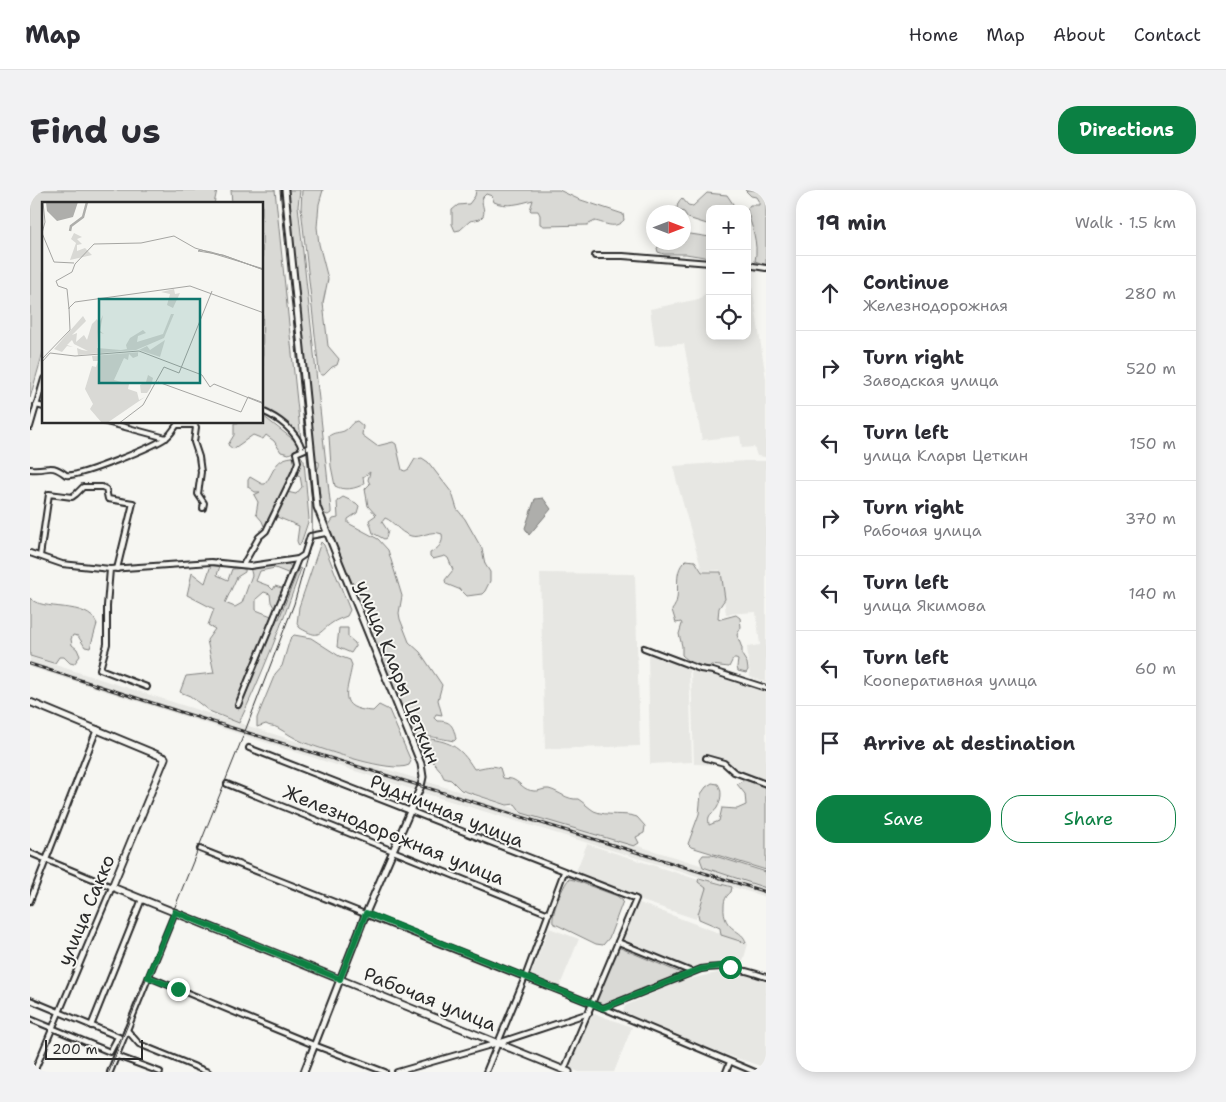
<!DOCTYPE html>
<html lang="en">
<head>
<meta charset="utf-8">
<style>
  :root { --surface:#fff; --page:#f2f2f3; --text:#2b2b33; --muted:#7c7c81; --line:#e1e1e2; --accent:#0b8043 }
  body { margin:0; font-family:"Shantell Sans",sans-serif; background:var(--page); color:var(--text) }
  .controls { position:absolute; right:15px; top:15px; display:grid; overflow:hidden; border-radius:10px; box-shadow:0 2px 12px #0003 }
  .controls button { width:45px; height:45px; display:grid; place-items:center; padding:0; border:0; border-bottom:1px solid var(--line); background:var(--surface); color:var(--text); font:25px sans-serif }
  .compass { position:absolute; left:616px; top:15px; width:45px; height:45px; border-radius:50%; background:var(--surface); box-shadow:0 2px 12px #0003; rotate:90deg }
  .scale { position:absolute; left:15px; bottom:12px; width:98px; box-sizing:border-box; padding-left:5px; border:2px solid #2b2b2b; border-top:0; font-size:14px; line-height:18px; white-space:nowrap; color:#2b2b2b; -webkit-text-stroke:4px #f6f6f2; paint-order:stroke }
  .stop { position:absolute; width:15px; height:15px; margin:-11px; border:4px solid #0b8043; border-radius:50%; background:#fff }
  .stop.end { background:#0b8043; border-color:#fff; box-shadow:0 1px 5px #0008 }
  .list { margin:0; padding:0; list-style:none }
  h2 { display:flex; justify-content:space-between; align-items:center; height:65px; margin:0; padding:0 20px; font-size:21px }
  h2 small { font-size:16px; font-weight:400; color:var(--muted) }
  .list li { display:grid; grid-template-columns:32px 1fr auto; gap:15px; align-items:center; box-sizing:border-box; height:75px; padding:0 20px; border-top:1px solid var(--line) }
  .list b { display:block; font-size:19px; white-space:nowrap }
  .list p { margin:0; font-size:16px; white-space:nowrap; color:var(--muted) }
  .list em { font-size:16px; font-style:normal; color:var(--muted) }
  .actions { display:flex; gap:10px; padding:15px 20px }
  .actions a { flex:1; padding:11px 0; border:1px solid var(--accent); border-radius:20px; text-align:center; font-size:18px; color:var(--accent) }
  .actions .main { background:var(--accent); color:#fff }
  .icon { flex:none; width:28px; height:28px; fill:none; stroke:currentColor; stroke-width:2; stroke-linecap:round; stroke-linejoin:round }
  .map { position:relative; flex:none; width:736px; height:882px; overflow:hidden; border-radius:20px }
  header { display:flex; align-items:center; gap:30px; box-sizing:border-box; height:70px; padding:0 25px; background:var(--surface); border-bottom:1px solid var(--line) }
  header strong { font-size:24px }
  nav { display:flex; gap:28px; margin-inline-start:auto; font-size:18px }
  .intro { display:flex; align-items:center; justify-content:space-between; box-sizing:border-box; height:120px; padding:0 30px }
  h1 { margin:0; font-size:35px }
  .button { padding:12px 22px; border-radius:20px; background:var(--accent); color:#fff; font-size:18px; font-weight:700 }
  main { display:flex; gap:30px; padding:0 30px }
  aside { flex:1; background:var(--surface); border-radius:20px; box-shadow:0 2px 12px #0003 }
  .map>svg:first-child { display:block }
  .built { fill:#e7e7e3 }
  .green { fill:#d9d9d5; stroke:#828280 }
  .water { fill:#aeaeab; stroke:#7a7a78 }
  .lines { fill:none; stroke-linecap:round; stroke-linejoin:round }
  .minor-casing { stroke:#2b2b2b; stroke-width:8 }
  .tertiary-casing { stroke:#2b2b2b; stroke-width:9 }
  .secondary-casing { stroke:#2b2b2b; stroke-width:9 }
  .minor { stroke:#f6f6f2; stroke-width:4 }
  .tertiary { stroke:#f6f6f2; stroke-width:5 }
  .secondary { stroke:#f6f6f2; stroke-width:5.5 }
  .tram { stroke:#2b2b2b; stroke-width:1 }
  .rail-casing { stroke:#2b2b2b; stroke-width:3 }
  .rail { stroke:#f6f6f2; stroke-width:1; stroke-dasharray:4; stroke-linecap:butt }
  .route { stroke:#0b8043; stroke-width:6 }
  .labels { text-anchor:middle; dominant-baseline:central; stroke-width:4; stroke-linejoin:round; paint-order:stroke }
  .street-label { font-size:19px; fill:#2b2b2b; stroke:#f6f6f2 }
  .inset-river { fill:none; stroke:#aeaeab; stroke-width:2.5 }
  .inset-road { fill:none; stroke:#a5a5a2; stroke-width:1 }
  .view { fill:#0f766e; fill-opacity:0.15; stroke:#0f766e; stroke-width:2.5 }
  .inset-edge { fill:none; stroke:#2b2b2b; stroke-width:2.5 }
</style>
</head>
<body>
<header>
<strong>Map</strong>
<nav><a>Home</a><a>Map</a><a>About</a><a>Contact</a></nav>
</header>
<div class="intro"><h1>Find us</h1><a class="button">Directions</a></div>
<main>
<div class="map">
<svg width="736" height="882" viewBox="0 0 736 882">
  <rect width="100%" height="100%" fill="#f6f6f2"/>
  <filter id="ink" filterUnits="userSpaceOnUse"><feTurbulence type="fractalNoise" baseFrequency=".02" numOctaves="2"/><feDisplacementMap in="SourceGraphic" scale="10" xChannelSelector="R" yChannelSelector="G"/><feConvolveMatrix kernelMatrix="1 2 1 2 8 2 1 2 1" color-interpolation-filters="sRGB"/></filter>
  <g filter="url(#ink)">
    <g class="built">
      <polygon points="717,89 720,89 722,95 736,189 736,267 727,266 724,257 712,258 710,246 672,250 654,154 625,155 620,119 669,109 680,99 680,146 717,146"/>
      <polygon points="715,271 736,271 736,492 720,487 717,457 730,455 726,422 696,424 690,380 672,381 645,285 644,276"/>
      <polygon points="510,383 605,384 610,556 515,559"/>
      <polygon points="618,461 659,477 662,572 620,574"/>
      <polygon points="0,467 329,571 736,695 736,707 397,604 0,477"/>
      <polygon points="661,479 736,501 736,591 708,582 693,575 664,574"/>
      <polygon points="557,654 678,693 666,729 609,710 545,684"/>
      <polygon points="607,712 718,754 711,778 690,773 662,778 592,749"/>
      <polygon points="519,738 549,749 529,798 500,787"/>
      <polygon points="692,782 718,784 736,790 736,878 686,861 593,822 595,816 650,791"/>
      <polygon points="563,823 602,837 584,882 549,882 539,878"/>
    </g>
    <g class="green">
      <polygon points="0,0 187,0 184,14 14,14 14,159 0,208"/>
      <polygon points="201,0 245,0 271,250 258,235 233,219 232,14 202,14"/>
      <path d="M255,0h15l-2,16 33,304v3l-3,2 -6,-2c-4,-7 -8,-32 -6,-40 1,-5 4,-5 3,-11l-4,-1z"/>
      <polygon points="272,0 293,0 289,14 287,37 289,54 298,89 293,113 298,156 309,169 307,175 302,177 294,185 291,185 289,181 271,18"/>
      <path d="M446,0h83l19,9 45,15 1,6c-9,10 -19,3 -29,1l-8,4 -43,1 -4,-2v-9l-2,-4h-7l-1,-1 3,-10c-11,3 -27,8 -39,2l-2,-6 -6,-2 -3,3c-3,7 3,12 0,19l-3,3 -10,2 -10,9 -5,1 -3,-7v-14l6,-5 11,-1 6,-8z"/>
      <path d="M715,0h21v75l-11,-4c4,-18 -4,-36 -8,-52l3,-4h9v-3l-3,-5 -5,-1z"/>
      <path d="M677,3l20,2 6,9 1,5h-24v16l-22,-7 -4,-6 -7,-2c0,-4 1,-9 5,-12l6,7 5,1z"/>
      <polygon points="654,43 680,47 680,68 656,64 634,64 628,62 627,58 632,53 654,52"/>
      <polygon points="233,226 269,254 270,258 259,264 251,262 244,251 236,245 233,249 223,245 203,259 198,255 204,245 204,233 232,232"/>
      <path d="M327,231l6,5 -1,9 15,11 16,-4 3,2 6,26 3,1 4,-2 6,-10 7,-1 6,4 24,31 5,16 8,10 17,30 3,15 5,8v9l-5,10 -3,3 -15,2 -6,-6 -15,-6 -1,-4 8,-10 -5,-12 -3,-2 -12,3 -3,-3v-3c8,-4 14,-10 12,-19 -12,-5 -21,5 -31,2 -13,-4 -17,-15 -26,-18l-3,4 6,9 -2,7 -2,1 -11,-6 -4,-13 7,-5 -8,-9 -3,-17 5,-5 -2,-4 2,-8 -7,5 1,7c-9,5 -20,7 -29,2l-4,-20 -2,-30c5,-4 10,-3 15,-5 6,-3 7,-9 13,-10z"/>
      <polygon points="271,266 274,271 279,329 271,353 269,356 267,351 269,336 247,327 246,325 257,302 266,304 272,297 270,286 266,284 270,267"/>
      <path d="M262,267l4,2v4l-28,59 -4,4 -2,-5 -6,-7 2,-12 -4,-7 6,-3h-5l-7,-5v-7l2,-3 12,7h3c10,-13 9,-25 27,-27z"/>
      <path d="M313,307l13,6 3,3 -2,7 -9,6v4l30,16 10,11 14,46 -3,17 1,6 9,23 11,10 22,33 -4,15 4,15 -6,-1 -2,4 3,3c14,0 16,4 19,18l-2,2 -21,-4 -21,-1 -85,-208 6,-9 5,-1 -1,-17z"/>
      <path d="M291,352l3,3 26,65 -3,6c-5,2 -11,4 -15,7 -15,10 -11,17 -32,5l-3,-4 2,-17z"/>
      <path d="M656,370l9,1 7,11h19l4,27 -6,9 -1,10 3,1 15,-4 4,3 1,9 -4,8 5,13v7l5,8 1,7 -2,3 -8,-2 -1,-4 1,-7 -2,-1h-3l-4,8 -18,-2 -3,3c-9,0 -20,-7 -26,-13v-9l-3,-12 3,-10 -1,-2 -5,1 -4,-13c12,-14 -2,-37 14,-50z"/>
      <path d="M259,371l-1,3 5,4 -3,6 -15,-6 -15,3 -4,10 13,5 4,4 2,-4 10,3 -9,22 -5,-9 -1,-8 -6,-2 -8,7v11l23,9 20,-51 2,1c-18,52 -38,104 -62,154l-30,-12 -19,-15 -10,-4 6,-16 28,-3 -7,-33 8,-11 -7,-4 6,-16 -27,-14 5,-22 13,10 6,-18 9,1 -3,9 11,5 4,-11 13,-1v4l-8,5 -12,26 10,4 7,-4 10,-28 -2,-8z"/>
      <path d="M0,408c11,14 58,2 67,26l-7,24 -5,-1 -7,-11 -5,-1 -2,4 1,6 5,4 3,7 -6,8 -4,-1 -6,-6h-5l-4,6h-2l-23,-7z"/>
      <polygon points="309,438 318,438 318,447 325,453 325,457 321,463 307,457"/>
      <path d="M264,445l17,3 28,18 11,4 2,5c-4,26 -17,44 21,46l6,-6 10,5 22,51 -2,4c-18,9 -83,-15 -104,-22 -10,-4 -18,-10 -27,-15 -5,-3 -8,-1 -12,-4l-9,3v-9l18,-44 7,-8 8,-27z"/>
      <path d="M392,548c27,3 37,7 52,31 10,-1 17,-5 26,-1l3,10c4,1 8,0 11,2 8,4 9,10 20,11 5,1 9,-3 15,-2 11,3 18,11 29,10 5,3 11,9 16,12 13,6 30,1 43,6l8,9 -1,7 -8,4 3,6 -5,3 -112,-33 -7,-9 -8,1 -46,-15 -10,-10 -7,-2 -4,-8 -11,-13 -5,1 -3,-2 -6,-14z"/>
      <path d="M714,590l22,6v84l-75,-23 -3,-3 11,-30 2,-20 5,-7 6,-4 6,1c5,7 3,17 -1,24 -2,4 -7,5 -8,9 -1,3 0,6 0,8l10,-4 3,-13 15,1 9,-4 -1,-11 -8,-10z"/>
      <polygon points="673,665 682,665 736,682 736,698 673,677 670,669"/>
      <path d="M669,688l33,9 -1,5c-5,4 -7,8 -7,14 -2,26 20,23 22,37l-25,-8 -1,-7 -21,-9 -1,-5 8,-26 -8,-6z"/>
      <path d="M539,689l5,1 43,16 6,5 -14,37 -6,7 -7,-1 -43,-21c-2,-9 10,-38 16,-44z"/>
      <polygon points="588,757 651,783 574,816 565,813"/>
    </g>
    <polygon class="water" points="513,308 521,319 499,345 495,338 505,309"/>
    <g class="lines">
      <defs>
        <g id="minor">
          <polyline points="565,66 593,66 680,73"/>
          <polyline points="717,75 736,78"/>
          <polyline points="6,215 14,217"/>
          <path d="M232,221c17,7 35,21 40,38"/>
          <polyline points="76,232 136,248"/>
          <polyline points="147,235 164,235 166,237 164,252 169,267 171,282 168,304 174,313 173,318"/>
          <polyline points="0,237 14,189"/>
          <path d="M0,279c19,2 19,-7 36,6 11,3 90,-29 101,-38 5,-4 8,-10 12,-15"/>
          <polyline points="0,363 32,374 80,379"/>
          <polyline points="10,366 19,304 42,307 46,304 53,297 72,297 76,299 78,309 103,313 87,379"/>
          <polyline points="213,375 229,347 236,341 264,283 268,272 266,263 280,257"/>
          <polyline points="614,458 670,479 683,481 736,498"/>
          <polyline points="117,497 70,479 77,454 77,416 80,379 181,372 220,376 268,369 274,365 280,346 296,343"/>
          <polyline points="208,515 268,369"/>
          <polyline points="219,558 606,709 534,880"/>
          <polyline points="676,568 694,573 704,582 736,594"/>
          <polyline points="197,594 519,724"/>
          <polyline points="170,659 573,818 725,882"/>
          <polyline points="0,663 82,697 4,882"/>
          <polyline points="0,711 67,539"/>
          <polyline points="588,752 662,782"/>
          <polyline points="119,787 284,855 355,882"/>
          <polyline points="0,810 89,847"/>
          <path d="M573,818l98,-39c23,-5 44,1 65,8"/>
          <polyline points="0,829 80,862 88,847"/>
          <polyline points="61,836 112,709"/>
          <polyline points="97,840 109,854 178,882"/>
          <polyline points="87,866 130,882"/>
          <polyline points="80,882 145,722"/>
          <polyline points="367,882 468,853 559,823"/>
          <polyline points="456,882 495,787 534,682"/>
          <polyline points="696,882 700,872"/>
        </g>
        <polyline id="tertiary" points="255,0 287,317 391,574 393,587 391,596 336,723 274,882"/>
        <polyline id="secondary" points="0,512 135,568 82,697 539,882"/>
      </defs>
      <use href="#minor" class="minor-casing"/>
      <use href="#tertiary" class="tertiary-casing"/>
      <use href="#secondary" class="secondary-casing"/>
      <use href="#minor" class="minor"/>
      <use href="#tertiary" class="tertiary"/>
      <use href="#secondary" class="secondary"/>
      <polyline class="tram" points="79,882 212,549 264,414 282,349 282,313 250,0"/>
      <defs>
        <polyline id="rail" points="0,474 157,524 736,702"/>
      </defs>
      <use href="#rail" class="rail-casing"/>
      <use href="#rail" class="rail"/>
    </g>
  </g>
  <g class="lines" filter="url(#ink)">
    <polyline class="route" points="148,799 118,787 145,722 310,789 336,723 573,818 671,779 691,776 700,777"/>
  </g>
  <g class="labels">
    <g class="street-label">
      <text transform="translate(368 482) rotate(68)">улица Клары Цеткин</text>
      <text transform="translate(417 621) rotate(22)">Рудничная улица</text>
      <text transform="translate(364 645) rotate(22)">Железнодорожная улица</text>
      <text transform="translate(56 720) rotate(-67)">улица Сакко</text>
      <text transform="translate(400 809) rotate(22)">Рабочая улица</text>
    </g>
  </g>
  <g transform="translate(12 12)">
    <rect width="221" height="221" fill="#f6f6f2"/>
    <path d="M32,31l8,4 -5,2 5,5 -5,1v6l8,-3 7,7 -22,5 6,-17 -5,-4zM132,87l1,5 5,-1 -7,15 -6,-3 3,-11 -9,-2zM129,112h3l-10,24 -28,12 -58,5 -1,-7 5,2 6,1 -14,-7 -2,-4 -5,5 6,2 -6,-1 -5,6 -8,-3 29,-33 3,5 -14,14 5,-2 -1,9 8,-7 3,5 5,-16 5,-5 2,4 4,-8 -3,16 4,3 -6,-2 -1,16 24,2 6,-1 -1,-4 4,-7 13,-8 3,3 -8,3 -1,6 26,-8zM123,138l-5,17 -21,-7 8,-4 3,4zM96,150v4l-5,2 -4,-4 -1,6 -4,-2 -10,22 15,4 -1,5 9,3 2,8 6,-3 -38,26h-5l-12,-14 3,-5 -8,-15 7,-23 4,1 2,-6h-5l-1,-5 49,-4zM106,173l5,3 -2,9 -4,6h-6l-1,-8 6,-3z" fill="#d9d9d5"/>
    <path d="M4,0h32l-5,15 -16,4 -10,-10z" fill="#aeaeab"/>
    <path class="inset-river" d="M28,29l1,-5 12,-9 4,-15"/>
    <path class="inset-road" d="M1,0l2,20 -3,11 12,29 20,1M132,34l21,12 69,21M33,62l19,-20 47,-1 33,-7M222,68l-36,-13 -17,-5 -10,-2 -3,1 25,4 41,15M25,87l-9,-3 -2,-5 16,-9 3,-8M25,87l2,20M0,157l28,-29 -1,-22 6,-6 115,-16 74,27M0,160l8,-9 25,3 64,-5 63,24 8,12 4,-3 50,20M116,180l83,30 7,-15 16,6M76,222l25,-19 21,-38 15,6 33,-82"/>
    <path class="view" d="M57,97h101v84h-101z"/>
    <rect width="221" height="221" class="inset-edge"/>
  </g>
</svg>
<div class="controls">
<button>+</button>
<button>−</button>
<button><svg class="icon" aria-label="locate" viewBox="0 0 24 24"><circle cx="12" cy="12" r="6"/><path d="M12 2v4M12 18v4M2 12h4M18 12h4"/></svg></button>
</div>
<svg class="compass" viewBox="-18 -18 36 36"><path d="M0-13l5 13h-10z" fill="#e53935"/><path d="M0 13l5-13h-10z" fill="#7c7c81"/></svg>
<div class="scale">200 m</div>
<div class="stop" style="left:700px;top:777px"></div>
<div class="stop end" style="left:148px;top:799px"></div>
</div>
<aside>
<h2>19 min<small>Walk · 1.5 km</small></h2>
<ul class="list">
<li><svg class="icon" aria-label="ahead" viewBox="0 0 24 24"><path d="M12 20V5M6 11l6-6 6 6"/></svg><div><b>Continue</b><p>Железнодорожная</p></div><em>280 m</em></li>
<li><svg class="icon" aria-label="right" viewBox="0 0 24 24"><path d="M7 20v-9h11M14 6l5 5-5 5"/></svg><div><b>Turn right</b><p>Заводская улица</p></div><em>520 m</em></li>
<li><svg class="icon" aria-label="left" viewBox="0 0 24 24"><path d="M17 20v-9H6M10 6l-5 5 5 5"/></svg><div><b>Turn left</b><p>улица Клары Цеткин</p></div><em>150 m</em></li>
<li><svg class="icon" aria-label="right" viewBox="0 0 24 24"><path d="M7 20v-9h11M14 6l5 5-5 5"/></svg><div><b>Turn right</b><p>Рабочая улица</p></div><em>370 m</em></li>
<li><svg class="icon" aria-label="left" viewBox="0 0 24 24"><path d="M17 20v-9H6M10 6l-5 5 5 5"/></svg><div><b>Turn left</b><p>улица Якимова</p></div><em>140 m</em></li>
<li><svg class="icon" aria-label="left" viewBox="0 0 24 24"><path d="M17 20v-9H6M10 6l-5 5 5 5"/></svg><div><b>Turn left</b><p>Кооперативная улица</p></div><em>60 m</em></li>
<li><svg class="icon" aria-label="arrive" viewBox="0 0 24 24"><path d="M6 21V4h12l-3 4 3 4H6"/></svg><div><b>Arrive at destination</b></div></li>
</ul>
<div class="actions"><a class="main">Save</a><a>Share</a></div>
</aside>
</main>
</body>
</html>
